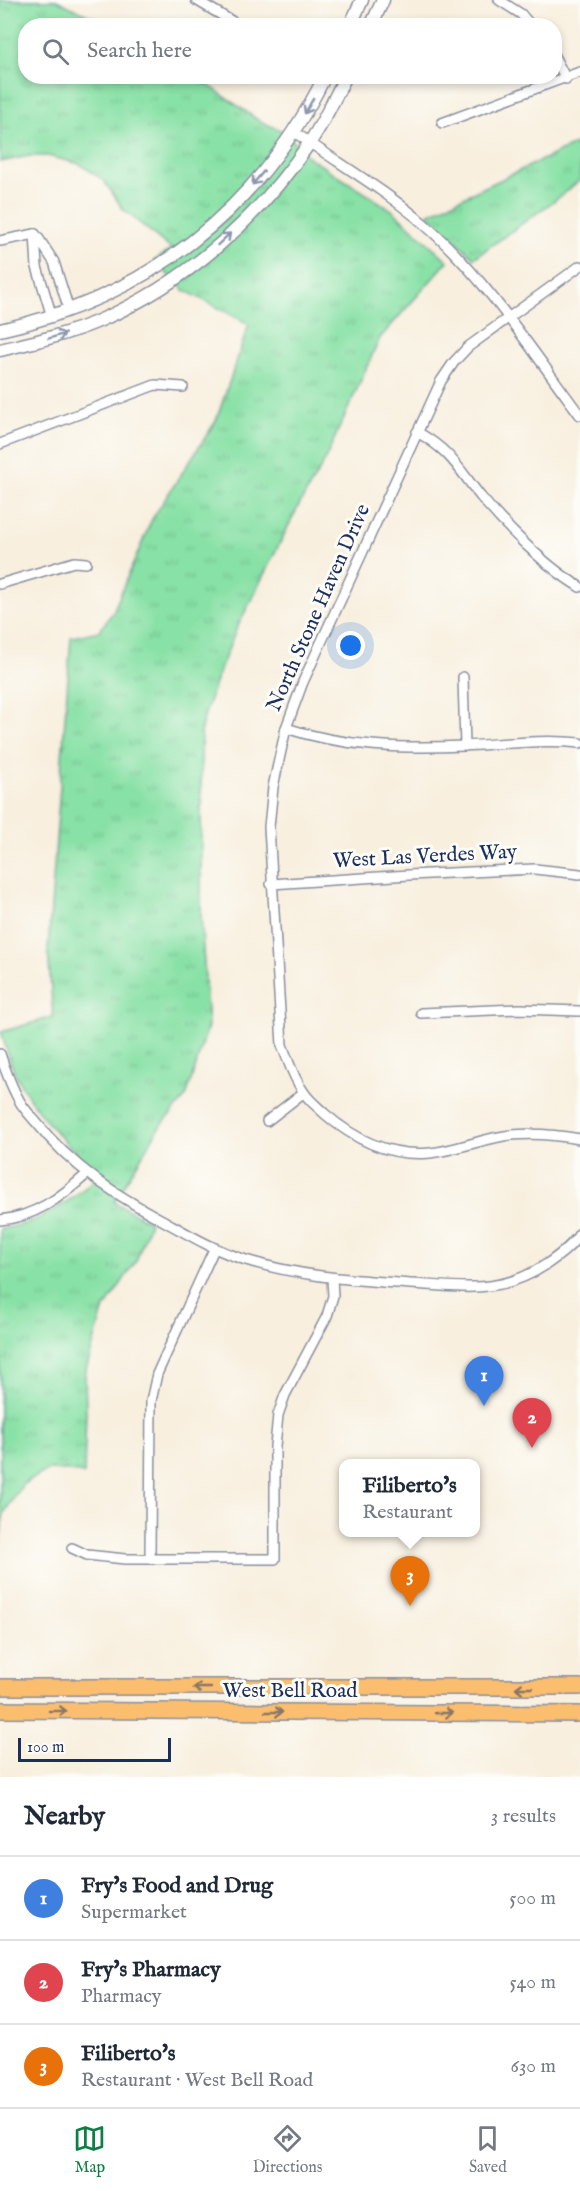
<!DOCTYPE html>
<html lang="en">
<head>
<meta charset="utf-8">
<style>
  :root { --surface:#fff; --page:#f6f6f7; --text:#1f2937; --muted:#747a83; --line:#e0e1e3; --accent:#0b8043 }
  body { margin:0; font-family:"IM FELL English",serif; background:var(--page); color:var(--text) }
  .scale { position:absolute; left:18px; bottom:15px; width:153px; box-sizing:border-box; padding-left:6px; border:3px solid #1b2f5e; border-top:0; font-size:16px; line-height:21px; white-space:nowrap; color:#1b2f5e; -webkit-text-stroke:4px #fdfcf7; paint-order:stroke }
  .you { position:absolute; left:351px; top:646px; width:21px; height:21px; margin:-15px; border:4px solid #fff; border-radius:50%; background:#1a73e8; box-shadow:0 0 0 9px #1a73e833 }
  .badge { display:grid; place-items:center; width:39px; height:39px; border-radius:50%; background:var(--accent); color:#fff; font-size:20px; font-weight:700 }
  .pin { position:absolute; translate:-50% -50px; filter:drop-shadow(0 2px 3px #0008) }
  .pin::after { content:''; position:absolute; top:32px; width:21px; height:18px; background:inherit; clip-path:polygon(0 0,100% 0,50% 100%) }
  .popup { position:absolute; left:339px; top:1459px; width:141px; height:78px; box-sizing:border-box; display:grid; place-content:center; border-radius:12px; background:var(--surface); filter:drop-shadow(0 2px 4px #0005); font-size:20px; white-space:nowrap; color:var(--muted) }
  .popup b { font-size:22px; color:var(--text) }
  .popup::after { content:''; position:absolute; left:50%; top:100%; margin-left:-12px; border:12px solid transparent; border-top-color:var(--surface) }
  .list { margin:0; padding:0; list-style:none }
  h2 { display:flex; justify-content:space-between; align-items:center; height:78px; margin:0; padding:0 24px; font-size:26px }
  h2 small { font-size:20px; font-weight:400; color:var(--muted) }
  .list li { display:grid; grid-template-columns:39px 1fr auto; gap:18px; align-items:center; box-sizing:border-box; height:84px; padding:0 24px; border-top:2px solid var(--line) }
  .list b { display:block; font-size:22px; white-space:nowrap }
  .list p { margin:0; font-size:20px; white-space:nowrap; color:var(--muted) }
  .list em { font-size:20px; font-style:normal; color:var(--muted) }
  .icon { flex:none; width:33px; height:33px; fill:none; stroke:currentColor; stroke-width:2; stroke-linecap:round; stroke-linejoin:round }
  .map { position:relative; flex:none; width:580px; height:1777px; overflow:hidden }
  .search { position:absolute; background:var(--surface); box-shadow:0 3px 9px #0003; left:18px; right:18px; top:18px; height:66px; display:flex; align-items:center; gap:15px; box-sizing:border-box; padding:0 21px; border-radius:24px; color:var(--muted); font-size:22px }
  .sheet { height:330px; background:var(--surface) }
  nav { display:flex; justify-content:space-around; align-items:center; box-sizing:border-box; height:84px; border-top:2px solid var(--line); background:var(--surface); font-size:16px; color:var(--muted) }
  nav a { display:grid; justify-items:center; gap:3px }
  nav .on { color:var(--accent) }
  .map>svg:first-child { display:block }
  .grass { fill:url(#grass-tufts); stroke:#528882; stroke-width:1.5 }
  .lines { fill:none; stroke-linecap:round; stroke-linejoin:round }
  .minor-casing { stroke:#8a8f9e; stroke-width:12 }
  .tertiary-casing { stroke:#8a8f9e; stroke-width:15 }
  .primary-casing { stroke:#8a8f9e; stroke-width:18 }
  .minor { stroke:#fff; stroke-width:9 }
  .tertiary { stroke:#fff; stroke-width:12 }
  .primary { stroke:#fbbe6e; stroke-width:15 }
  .oneway { stroke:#8d97ae }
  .oneway2 { stroke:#8b7666 }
  .labels { text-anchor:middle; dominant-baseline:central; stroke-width:6; stroke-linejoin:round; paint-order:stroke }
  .street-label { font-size:21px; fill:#1b2f5e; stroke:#fdfcf7 }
</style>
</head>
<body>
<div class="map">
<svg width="580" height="1777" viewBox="0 0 580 1777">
  <defs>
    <pattern id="grass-tufts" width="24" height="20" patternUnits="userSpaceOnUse" patternTransform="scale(1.5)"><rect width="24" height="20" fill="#88e1a6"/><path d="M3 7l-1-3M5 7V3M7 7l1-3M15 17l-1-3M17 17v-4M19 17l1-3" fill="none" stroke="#75c191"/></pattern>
  </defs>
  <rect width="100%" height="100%" fill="#fdfcf7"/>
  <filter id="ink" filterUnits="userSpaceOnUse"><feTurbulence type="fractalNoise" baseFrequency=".0167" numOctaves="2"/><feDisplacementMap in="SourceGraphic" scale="12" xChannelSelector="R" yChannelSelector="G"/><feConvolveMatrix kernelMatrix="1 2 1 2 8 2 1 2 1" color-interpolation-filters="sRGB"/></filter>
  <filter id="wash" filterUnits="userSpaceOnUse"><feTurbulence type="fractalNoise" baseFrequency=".008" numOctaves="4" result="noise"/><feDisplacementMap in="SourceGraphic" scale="24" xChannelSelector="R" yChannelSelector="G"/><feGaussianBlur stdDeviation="1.35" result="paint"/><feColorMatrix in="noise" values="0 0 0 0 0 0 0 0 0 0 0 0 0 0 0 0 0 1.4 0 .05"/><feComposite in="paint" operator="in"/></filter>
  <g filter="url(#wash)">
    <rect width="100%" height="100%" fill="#f8efde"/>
    <g class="grass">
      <path d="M0,0h56l52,25 -82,1v50l171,1 64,45 24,10 23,25 84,53 56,51 -68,77 -57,126 -24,41 -63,125 -20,50 -15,47v188l7,111 -22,71 -28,32 -44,73 36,20 -14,39 -33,50 -18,62 1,39 -2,62 -19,-4h-17l-25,14 -19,29 -4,28v-313c38,-2 72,-28 100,-53 -33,-29 -67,-63 -86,-104 -5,-12 -9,-26 -13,-39l52,-15 -5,-68 23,-312 28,-6 14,-19 39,-93 64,-98 33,-97 -65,-34 -30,-29 17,-12 -48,-40 -19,-28 -24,-17 -32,-8h-19l-29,6z"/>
      <polygon points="580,142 580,180 561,196 474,258 428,214"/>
    </g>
  </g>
  <g filter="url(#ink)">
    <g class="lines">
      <defs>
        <g id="minor">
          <polyline points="196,0 240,26"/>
          <polyline points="499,0 521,14 531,26"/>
          <polyline points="554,56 566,79"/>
          <polyline points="442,123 580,72"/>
          <path d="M293,131c43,31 91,58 131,93 61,53 108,127 156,191"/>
          <polyline points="35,234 37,267 52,317"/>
          <polyline points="37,236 54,262 69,310"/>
          <polyline points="0,241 35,234"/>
          <path d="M580,266l-112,81 -14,15 -13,19 -138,301 -17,46 -13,59 -4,40 13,218c6,15 11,32 21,46 5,9 15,16 22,23 29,25 65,43 105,39 28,-3 53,-15 81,-18 22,-2 47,0 69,4"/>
          <path d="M417,432c34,19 41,36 64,65 25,30 65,70 99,90"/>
          <polyline points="0,444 155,385 183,387"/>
          <polyline points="0,584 74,562 86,563"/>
          <polyline points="463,677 465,746"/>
          <path d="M286,728c57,19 118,21 178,18 39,-2 78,-7 116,-3"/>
          <polyline points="271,884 409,875 535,869 580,874"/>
          <polyline points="421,1013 519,1009 580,1011"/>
          <path d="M0,1054c5,15 11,32 19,46 4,8 11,15 17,22 36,45 78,72 128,99 27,15 52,30 82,39 54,17 110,20 166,24 52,3 89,11 135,-20 13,-9 25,-18 33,-31"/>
          <polyline points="267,1121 303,1093"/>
          <path d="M0,1220c35,-3 61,-23 87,-46"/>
          <polyline points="72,1548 87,1555 125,1559 275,1559 275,1446 278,1415 285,1395 327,1316 333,1296 332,1278"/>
          <polyline points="150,1559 151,1401 157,1374 214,1249"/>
        </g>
        <g id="tertiary">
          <polyline points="350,26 362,0"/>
          <polyline points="371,26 383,0"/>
          <path d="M0,330c146,-32 258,-119 325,-254"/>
          <path d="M0,350c34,-8 69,-16 101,-30 84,-37 156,-100 207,-175 15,-21 26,-46 38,-69"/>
        </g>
        <g id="primary">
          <polyline points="0,1687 580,1687"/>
          <polyline points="0,1710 580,1714"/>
        </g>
      </defs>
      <use href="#minor" class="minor-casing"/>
      <use href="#tertiary" class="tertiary-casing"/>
      <use href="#primary" class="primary-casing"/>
      <use href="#minor" class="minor"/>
      <use href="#tertiary" class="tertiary"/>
      <use href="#primary" class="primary"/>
    </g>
    <defs><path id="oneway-shaft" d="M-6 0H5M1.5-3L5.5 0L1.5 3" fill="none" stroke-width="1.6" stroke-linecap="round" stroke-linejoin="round" transform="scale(1.5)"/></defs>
    <g class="oneway">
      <use href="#oneway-shaft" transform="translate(309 106) rotate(120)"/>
      <use href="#oneway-shaft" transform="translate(258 178) rotate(130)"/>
      <use href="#oneway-shaft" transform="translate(224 239) rotate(-43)"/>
      <use href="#oneway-shaft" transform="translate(57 336) rotate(-17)"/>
    </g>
    <g class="oneway2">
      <use href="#oneway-shaft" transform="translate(202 1688) rotate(-180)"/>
      <use href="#oneway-shaft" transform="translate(524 1688) rotate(180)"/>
      <use href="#oneway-shaft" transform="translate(58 1711)"/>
      <use href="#oneway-shaft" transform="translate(274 1712)"/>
      <use href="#oneway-shaft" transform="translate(444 1713)"/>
    </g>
  </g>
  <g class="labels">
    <g class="street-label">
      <text transform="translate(319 608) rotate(-66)">North Stone Haven Drive</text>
      <text transform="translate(425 857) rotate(-3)">West Las Verdes Way</text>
      <text x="290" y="1691">West Bell Road</text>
    </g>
  </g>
</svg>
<div class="scale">100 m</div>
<div class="you"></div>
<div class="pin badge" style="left:484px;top:1406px;background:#3f7fe0">1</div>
<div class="pin badge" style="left:532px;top:1448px;background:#e0444e">2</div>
<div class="pin badge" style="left:410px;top:1606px;background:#e8710a">3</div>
<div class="popup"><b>Filiberto's</b>Restaurant</div>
<div class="search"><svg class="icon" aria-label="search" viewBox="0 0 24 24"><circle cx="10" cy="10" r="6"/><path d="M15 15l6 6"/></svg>Search here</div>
</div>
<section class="sheet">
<h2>Nearby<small>3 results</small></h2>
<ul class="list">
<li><span class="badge" style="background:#3f7fe0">1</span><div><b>Fry's Food and Drug</b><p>Supermarket</p></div><em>500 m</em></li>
<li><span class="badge" style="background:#e0444e">2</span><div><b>Fry's Pharmacy</b><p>Pharmacy</p></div><em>540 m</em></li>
<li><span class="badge" style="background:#e8710a">3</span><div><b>Filiberto's</b><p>Restaurant · West Bell Road</p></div><em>630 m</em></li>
</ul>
</section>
<nav>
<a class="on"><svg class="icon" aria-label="map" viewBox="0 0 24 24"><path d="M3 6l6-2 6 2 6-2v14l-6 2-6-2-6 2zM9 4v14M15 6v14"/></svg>Map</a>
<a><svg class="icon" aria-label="directions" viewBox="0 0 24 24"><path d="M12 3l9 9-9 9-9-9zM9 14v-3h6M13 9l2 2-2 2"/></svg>Directions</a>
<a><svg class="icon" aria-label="saved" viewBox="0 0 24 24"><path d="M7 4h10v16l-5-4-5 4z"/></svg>Saved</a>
</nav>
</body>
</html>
